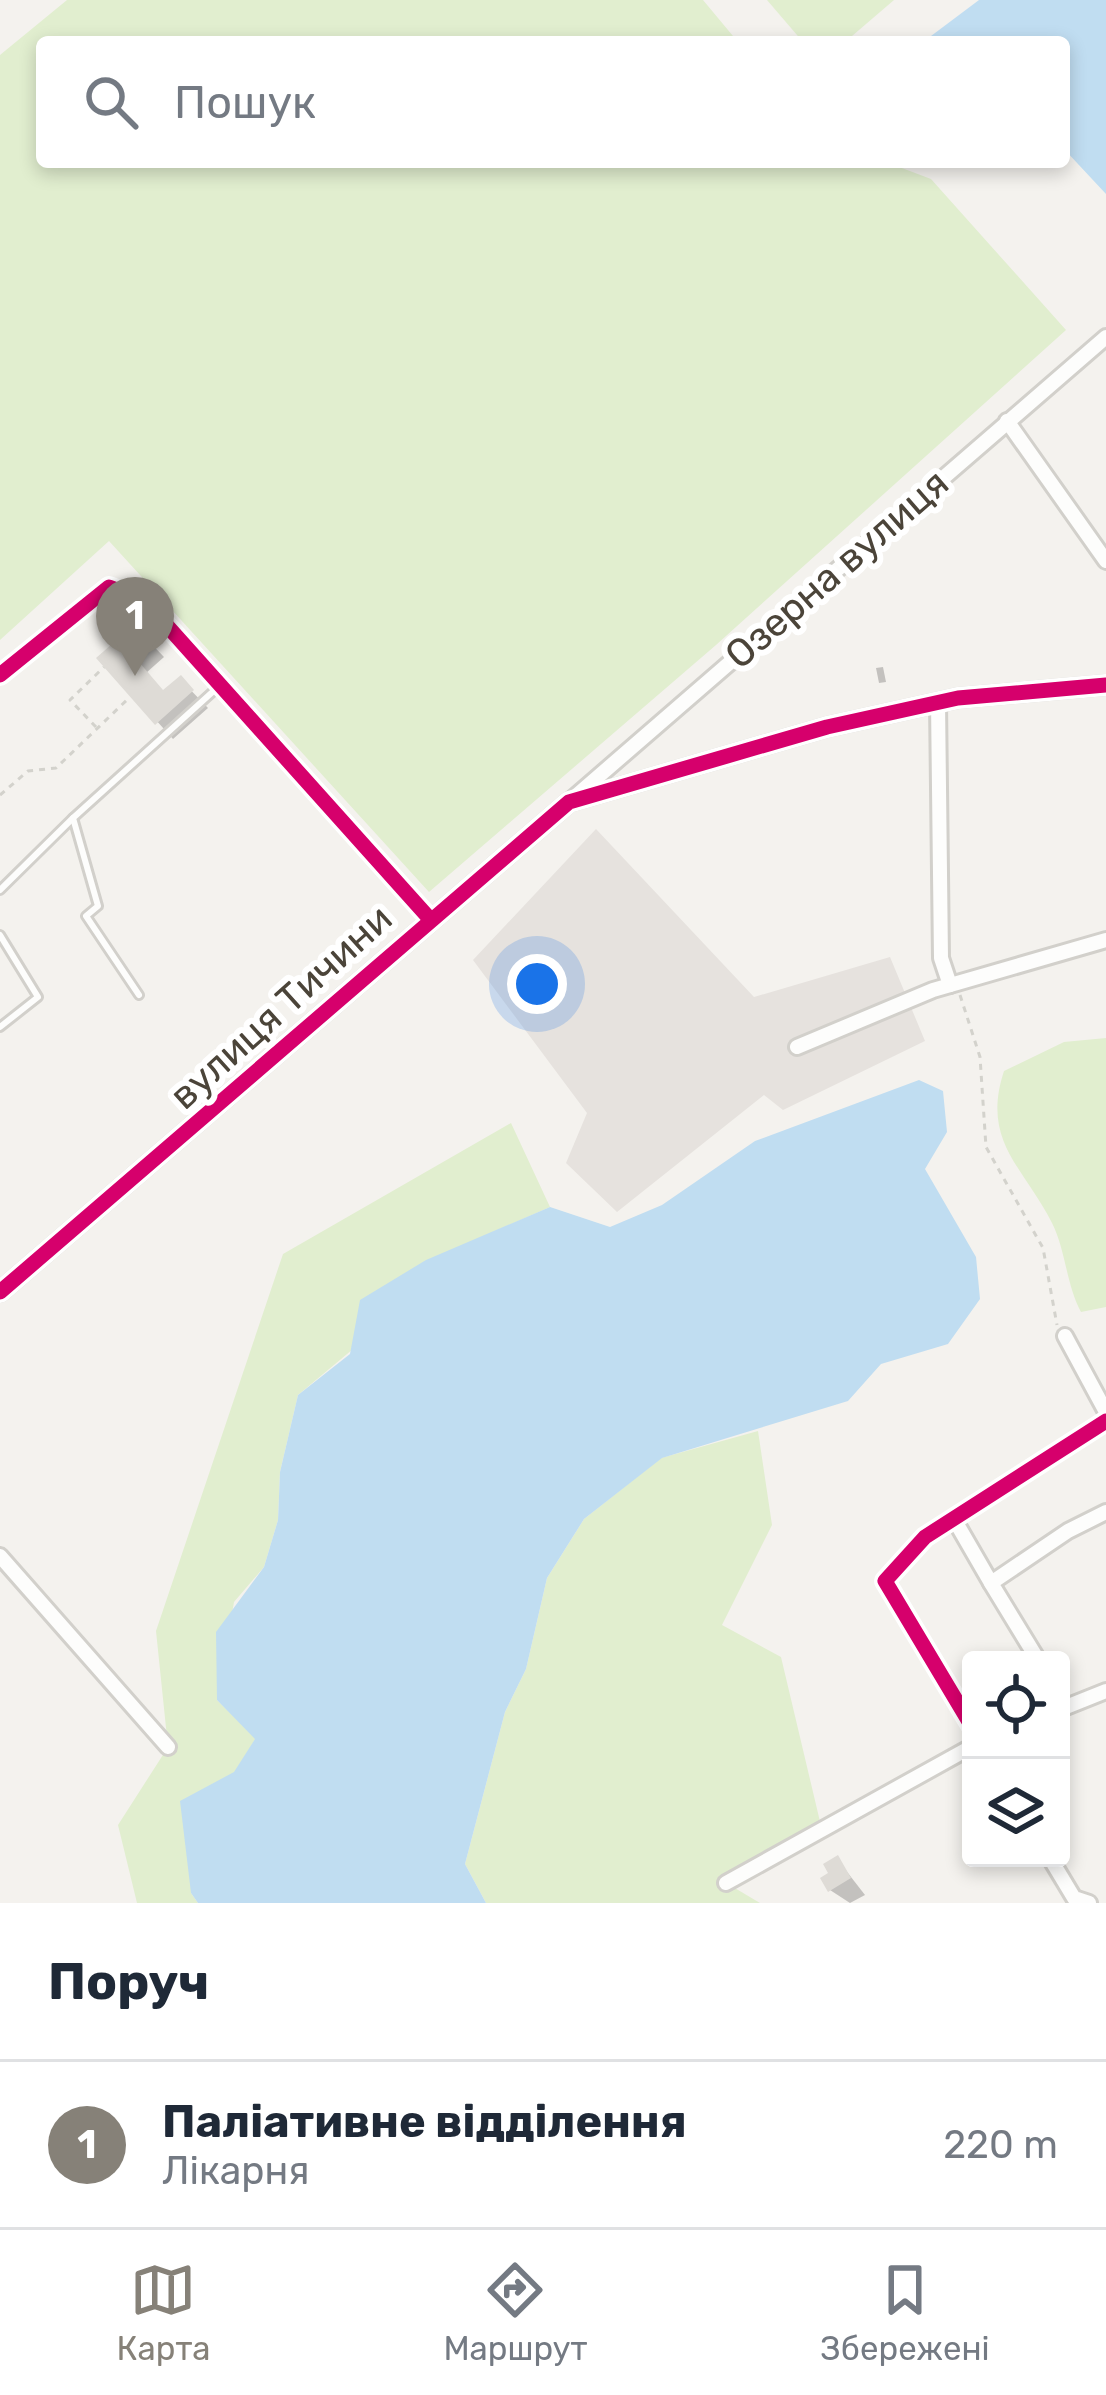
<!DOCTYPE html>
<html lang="uk">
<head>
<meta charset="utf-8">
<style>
  :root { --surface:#fff; --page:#f2f2f3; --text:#1f2937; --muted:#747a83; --line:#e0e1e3; --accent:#868178 }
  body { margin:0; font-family:Rubik,sans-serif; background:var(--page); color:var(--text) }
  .controls { position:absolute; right:36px; bottom:36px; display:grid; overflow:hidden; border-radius:12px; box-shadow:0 6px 18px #0003 }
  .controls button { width:108px; height:108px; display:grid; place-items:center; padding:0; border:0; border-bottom:3px solid var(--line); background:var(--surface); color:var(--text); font:60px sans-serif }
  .you { position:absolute; left:537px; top:984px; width:42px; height:42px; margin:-30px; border:9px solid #fff; border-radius:50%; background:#1a73e8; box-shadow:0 0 0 18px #1a73e833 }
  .badge { display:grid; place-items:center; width:78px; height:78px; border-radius:50%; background:var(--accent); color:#fff; font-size:39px; font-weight:700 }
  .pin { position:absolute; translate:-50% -99px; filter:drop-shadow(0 3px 6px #0008) }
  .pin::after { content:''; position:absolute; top:63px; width:42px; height:36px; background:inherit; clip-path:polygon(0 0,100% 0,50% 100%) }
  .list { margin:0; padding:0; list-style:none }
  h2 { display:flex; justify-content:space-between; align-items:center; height:156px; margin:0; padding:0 48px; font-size:51px }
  h2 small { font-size:39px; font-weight:400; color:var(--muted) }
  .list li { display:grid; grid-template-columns:78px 1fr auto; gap:36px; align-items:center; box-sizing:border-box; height:168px; padding:0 48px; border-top:3px solid var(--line) }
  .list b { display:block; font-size:45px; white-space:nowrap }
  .list p { margin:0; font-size:39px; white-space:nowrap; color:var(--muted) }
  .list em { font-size:39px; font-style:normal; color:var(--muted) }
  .icon { flex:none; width:66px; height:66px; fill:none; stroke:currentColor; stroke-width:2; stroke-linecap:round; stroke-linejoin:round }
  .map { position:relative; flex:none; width:1106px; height:1903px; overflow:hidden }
  .search { position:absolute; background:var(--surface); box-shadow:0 6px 18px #0003; left:36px; right:36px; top:36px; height:132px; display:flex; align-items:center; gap:30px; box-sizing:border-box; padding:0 42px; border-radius:12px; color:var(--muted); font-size:45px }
  .sheet { height:324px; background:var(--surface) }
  nav { display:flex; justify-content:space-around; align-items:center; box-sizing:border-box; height:168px; border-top:3px solid var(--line); background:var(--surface); font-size:33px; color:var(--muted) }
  nav a { display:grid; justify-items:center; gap:6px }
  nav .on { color:var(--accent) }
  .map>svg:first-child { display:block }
  .industrial { fill:#e6e2de }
  .green { fill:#e1eecf }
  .water { fill:#c0ddf1 }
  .shadow { fill:#0003 }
  .building { fill:#dedbd6 }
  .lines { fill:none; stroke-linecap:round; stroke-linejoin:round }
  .service-casing { stroke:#d2d0cb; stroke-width:12 }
  .minor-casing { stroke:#d2d0cb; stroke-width:20 }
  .tertiary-casing { stroke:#d2d0cb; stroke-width:22 }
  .path { stroke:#d3d2cc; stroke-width:3; stroke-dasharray:6 6; stroke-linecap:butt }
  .service { stroke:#fdfdfc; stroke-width:6 }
  .minor { stroke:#fdfdfc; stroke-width:14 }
  .tertiary { stroke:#fdfdfc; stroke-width:16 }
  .cycleway-casing { stroke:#fff; stroke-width:22 }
  .cycleway { stroke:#d6006c; stroke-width:15 }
  .labels { text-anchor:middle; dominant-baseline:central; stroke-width:12; stroke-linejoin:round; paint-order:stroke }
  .street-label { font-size:39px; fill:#4b4439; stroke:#fff }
</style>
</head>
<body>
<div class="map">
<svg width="1106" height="1903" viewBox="0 0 1106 1903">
  <rect width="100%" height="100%" fill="#f4f2ee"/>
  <polygon class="industrial" points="596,829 754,997 890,957 925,1041 783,1110 764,1095 617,1212 566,1163 587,1113 473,960"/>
  <g class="green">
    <polygon points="67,0 703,0 738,42 42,42 42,162 886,162 931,179 1066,330 716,645 429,892 109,541 0,640 0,55"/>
    <polygon points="767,0 894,0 845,42 803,42"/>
    <path d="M1106,1038v269l-25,5c-15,-28 -15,-61 -29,-89 -29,-57 -71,-82 -48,-152l60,-29z"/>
    <polygon points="511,1123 550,1207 493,1232 298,1395 280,1472 278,1520 264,1567 234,1602 217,1700 256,1738 235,1772 191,1893 198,1903 137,1903 118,1825 168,1747 156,1631 283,1254"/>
    <polygon points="758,1431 772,1525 722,1625 781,1657 822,1830 728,1884 760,1903 486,1903 465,1864 505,1712 526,1669 547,1578 584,1519 661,1458"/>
  </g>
  <g class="water">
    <polygon points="979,0 1106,0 1106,194 1064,149 1064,42 923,42"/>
    <polygon points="919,1080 943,1091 947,1132 925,1169 976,1257 980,1299 948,1344 881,1364 848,1401 662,1458 584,1519 547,1578 526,1669 505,1712 465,1864 486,1903 198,1903 191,1893 180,1801 234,1772 255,1739 217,1700 216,1632 264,1567 278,1520 280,1472 298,1395 350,1354 360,1300 426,1260 550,1207 610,1227 662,1205 755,1141"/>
  </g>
  <g class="shadow">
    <polygon points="135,627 164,657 146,673 164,693 180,679 208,708 173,739 100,658"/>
    <polygon points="883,667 886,682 879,683 876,668"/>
    <polygon points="837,1859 865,1895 850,1903 830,1890"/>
  </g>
  <g class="building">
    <polygon points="136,623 151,640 133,655 163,690 181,675 194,690 155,725 96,658"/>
    <polygon points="838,1855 851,1878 828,1892 820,1878 828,1873 823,1864"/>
  </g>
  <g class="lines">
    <defs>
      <g id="service">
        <polyline points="0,890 73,818"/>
        <polyline points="0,935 38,997 0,1027"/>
        <polyline points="139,995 86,916 98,906 73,818 218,687"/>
      </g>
      <g id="minor">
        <polyline points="1007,421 1106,561"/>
        <polyline points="0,675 109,587 144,600 429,918"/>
        <polyline points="938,702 941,958 950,985"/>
        <polyline points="570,801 1106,337"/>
        <polyline points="797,1047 933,990 1106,940"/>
        <polyline points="1065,1336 1106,1412"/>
        <polyline points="954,1519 991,1583"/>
        <polyline points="0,1556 168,1747"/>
        <polyline points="1038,1660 991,1583 1068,1531 1106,1512"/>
        <polyline points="1061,1699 1066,1707 1106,1691"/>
        <polyline points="971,1725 885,1581 925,1537 1106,1421"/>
        <polyline points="1050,1858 1074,1898 1089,1903"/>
        <polyline points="726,1883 971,1747"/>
      </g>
      <polyline id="tertiary" points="0,1292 569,802 827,727 958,698 1106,685"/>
    </defs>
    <use href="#service" class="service-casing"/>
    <use href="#minor" class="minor-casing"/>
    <use href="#tertiary" class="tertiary-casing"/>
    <g class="path">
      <polyline points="96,727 70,700 104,667"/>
      <polyline points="0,795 28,771 56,768 130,697"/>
      <polyline points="960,995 980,1057 986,1147 1043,1248 1057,1325"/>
    </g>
    <use href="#service" class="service"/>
    <use href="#minor" class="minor"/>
    <use href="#tertiary" class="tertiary"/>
    <defs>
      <g id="cycleway">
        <polyline points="0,675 109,587 144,600 429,918"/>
        <polyline points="0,1292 569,802 827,727 958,698 1106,685"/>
        <polyline points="971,1725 885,1581 925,1537 1106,1421"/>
      </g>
    </defs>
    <use href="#cycleway" class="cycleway-casing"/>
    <use href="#cycleway" class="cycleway"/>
  </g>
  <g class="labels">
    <g class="street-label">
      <text transform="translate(837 569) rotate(-41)">Озерна вулиця</text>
      <text transform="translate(281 1007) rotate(-42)">вулиця Тичини</text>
    </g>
  </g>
</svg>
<div class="controls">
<button><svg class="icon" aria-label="locate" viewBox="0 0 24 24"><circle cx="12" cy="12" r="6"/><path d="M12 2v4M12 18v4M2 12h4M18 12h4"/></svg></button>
<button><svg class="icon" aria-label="layers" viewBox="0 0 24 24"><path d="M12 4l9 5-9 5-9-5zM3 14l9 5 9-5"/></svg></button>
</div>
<div class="you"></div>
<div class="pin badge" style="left:135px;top:676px">1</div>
<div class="search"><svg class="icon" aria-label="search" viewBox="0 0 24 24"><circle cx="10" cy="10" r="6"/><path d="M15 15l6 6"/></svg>Пошук</div>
</div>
<section class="sheet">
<h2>Поруч<small></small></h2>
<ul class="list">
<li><span class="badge">1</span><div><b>Паліативне відділення</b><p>Лікарня</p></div><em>220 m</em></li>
</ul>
</section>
<nav>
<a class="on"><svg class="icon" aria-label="map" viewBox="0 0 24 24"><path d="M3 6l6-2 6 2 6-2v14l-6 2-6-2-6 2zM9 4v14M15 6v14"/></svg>Карта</a>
<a><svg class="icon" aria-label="directions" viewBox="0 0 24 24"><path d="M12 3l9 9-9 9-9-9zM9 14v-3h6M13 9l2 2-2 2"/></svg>Маршрут</a>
<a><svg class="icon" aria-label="saved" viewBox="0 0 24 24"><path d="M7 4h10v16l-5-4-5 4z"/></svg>Збережені</a>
</nav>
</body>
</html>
